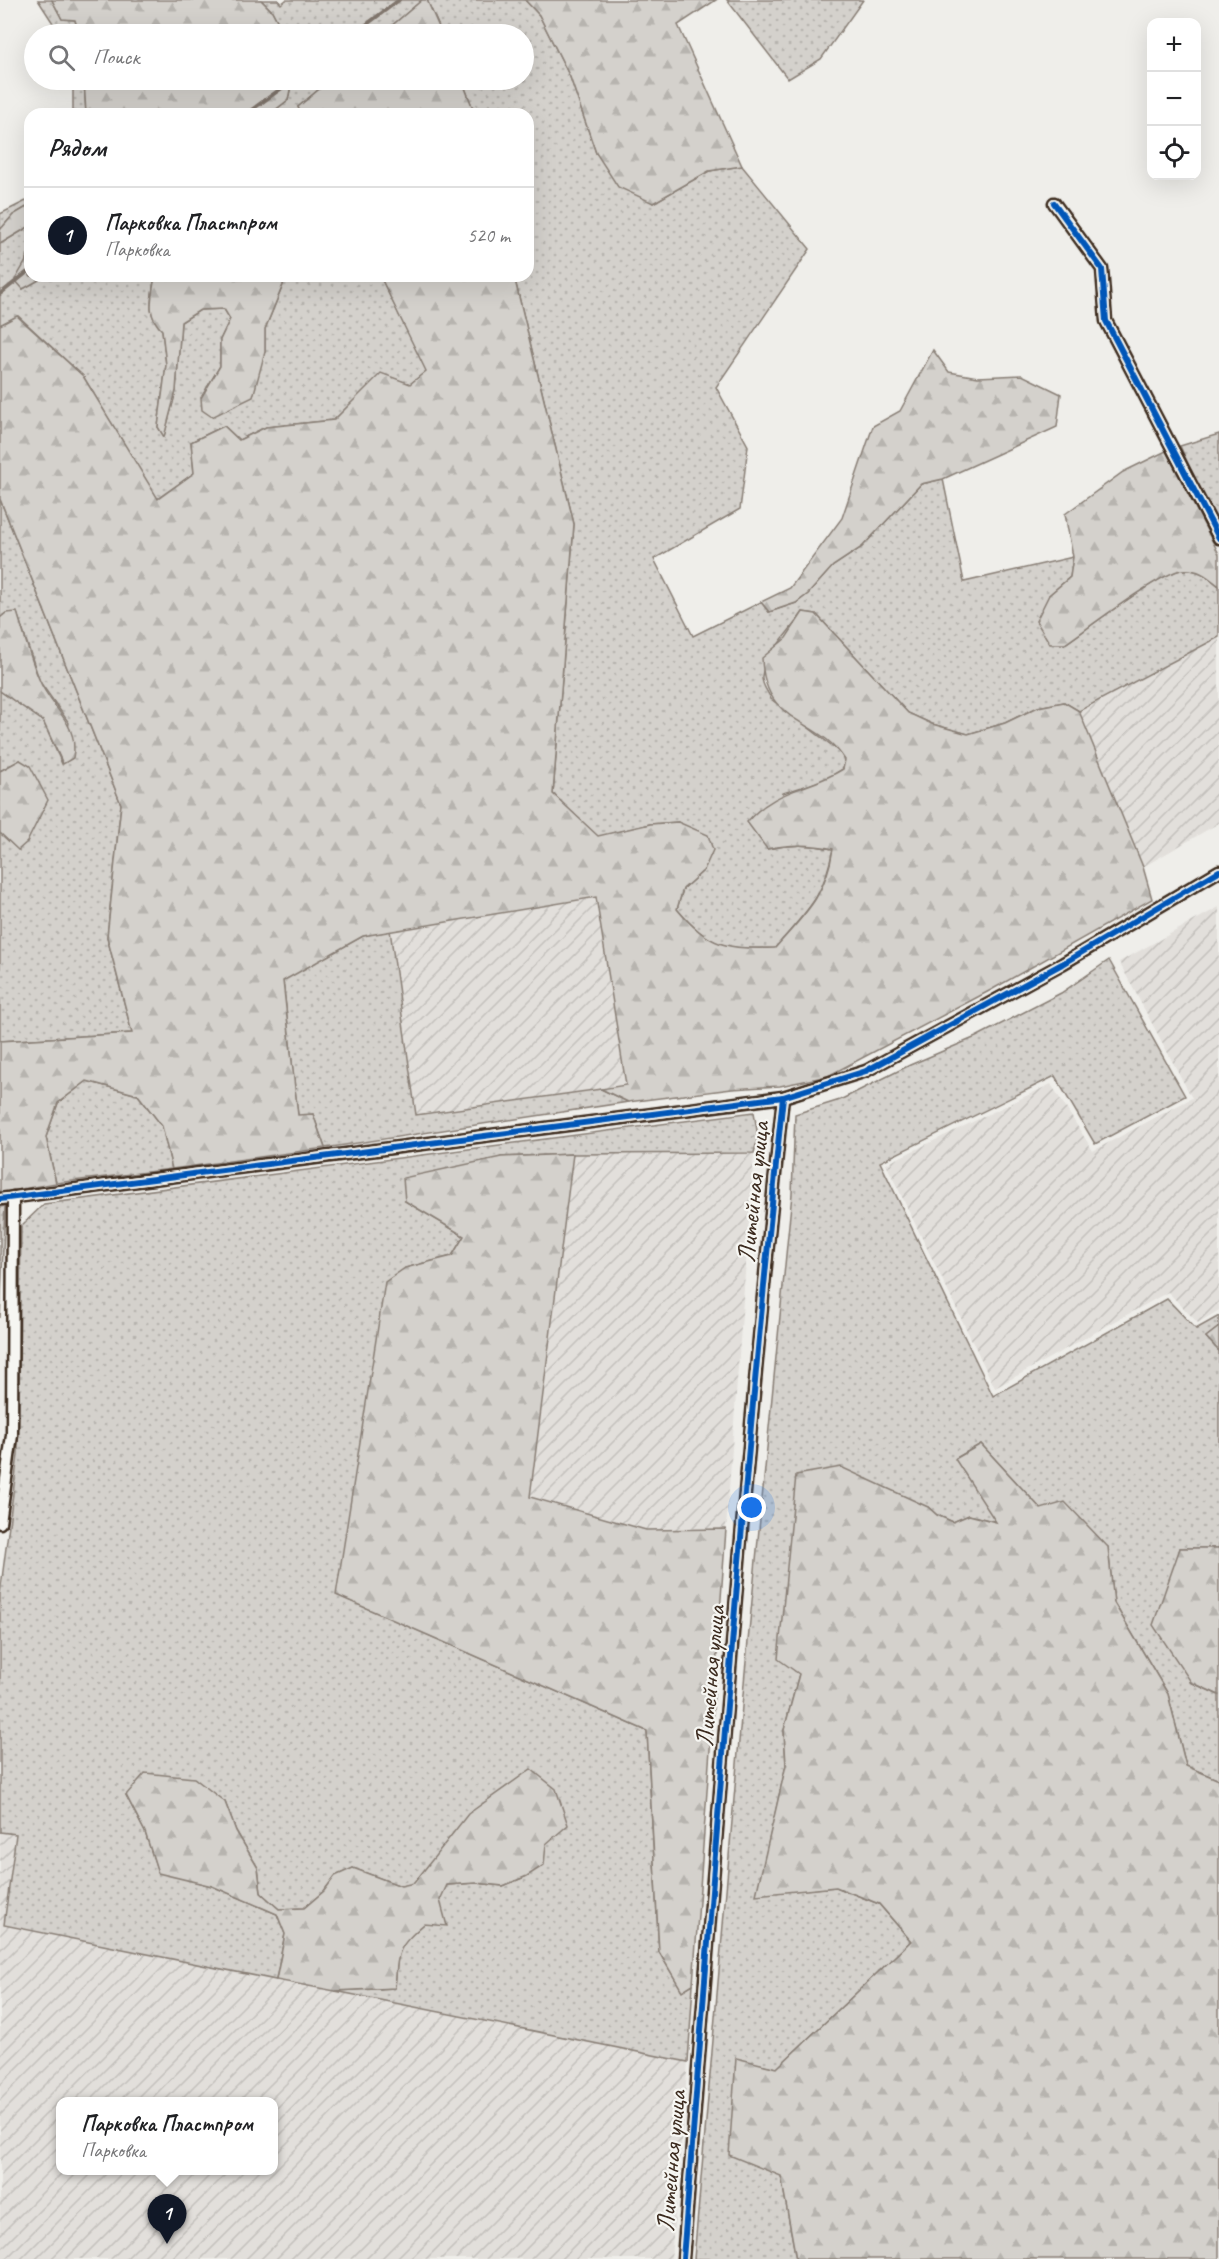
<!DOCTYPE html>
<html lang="ru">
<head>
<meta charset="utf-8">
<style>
  :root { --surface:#fff; --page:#f6f6f6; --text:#202124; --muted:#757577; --line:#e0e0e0; --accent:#111827 }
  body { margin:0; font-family:Caveat,sans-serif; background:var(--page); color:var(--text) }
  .controls { position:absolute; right:18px; top:18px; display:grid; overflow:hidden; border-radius:12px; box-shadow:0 6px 24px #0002 }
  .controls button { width:54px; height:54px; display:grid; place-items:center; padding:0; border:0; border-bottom:2px solid var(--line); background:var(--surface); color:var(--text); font:30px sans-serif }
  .you { position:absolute; left:752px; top:1508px; width:21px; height:21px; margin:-15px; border:4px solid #fff; border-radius:50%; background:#1a73e8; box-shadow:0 0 0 9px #1a73e833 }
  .badge { display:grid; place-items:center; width:39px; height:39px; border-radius:50%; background:var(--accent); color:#fff; font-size:20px; font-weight:700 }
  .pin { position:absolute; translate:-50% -50px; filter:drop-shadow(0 2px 3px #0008) }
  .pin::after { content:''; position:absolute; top:32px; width:21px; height:18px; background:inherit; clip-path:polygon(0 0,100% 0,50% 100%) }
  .popup { position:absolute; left:56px; top:2097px; width:222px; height:78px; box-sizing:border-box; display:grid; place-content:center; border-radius:12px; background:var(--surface); filter:drop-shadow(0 2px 4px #0005); font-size:20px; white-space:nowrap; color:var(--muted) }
  .popup b { font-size:22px; color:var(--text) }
  .popup::after { content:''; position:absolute; left:50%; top:100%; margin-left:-12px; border:12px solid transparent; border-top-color:var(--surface) }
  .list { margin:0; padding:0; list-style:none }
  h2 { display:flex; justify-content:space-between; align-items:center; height:78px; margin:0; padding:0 24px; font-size:26px }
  h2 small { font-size:20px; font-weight:400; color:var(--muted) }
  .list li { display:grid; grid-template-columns:39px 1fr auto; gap:18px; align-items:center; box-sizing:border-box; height:96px; padding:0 24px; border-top:2px solid var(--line) }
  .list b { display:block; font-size:22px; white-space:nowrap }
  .list p { margin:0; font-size:20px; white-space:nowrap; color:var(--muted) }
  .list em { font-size:20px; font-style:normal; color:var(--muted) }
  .icon { flex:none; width:33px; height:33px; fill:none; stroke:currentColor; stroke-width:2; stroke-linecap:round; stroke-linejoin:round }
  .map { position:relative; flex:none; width:1219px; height:2259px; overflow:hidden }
  .search { position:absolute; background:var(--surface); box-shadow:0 6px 24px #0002; left:24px; top:24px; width:510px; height:66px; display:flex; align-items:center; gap:15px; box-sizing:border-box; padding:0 21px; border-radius:33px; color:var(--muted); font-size:22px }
  .panel { position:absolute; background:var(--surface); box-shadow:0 6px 24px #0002; left:24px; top:108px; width:510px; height:174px; border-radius:18px }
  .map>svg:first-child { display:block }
  .industrial { fill:url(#industrial-furrows); fill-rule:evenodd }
  .grass { fill:url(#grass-dots); stroke:#887e75; stroke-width:1.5 }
  .forest { fill:url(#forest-firs); stroke:#887e75; stroke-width:1.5 }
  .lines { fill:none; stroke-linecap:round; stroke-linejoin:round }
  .stream { stroke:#81766d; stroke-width:4 }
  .minor-casing { stroke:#3b2a1e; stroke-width:15 }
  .minor { stroke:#f6f6f2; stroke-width:10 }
  .cycleway-casing { stroke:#f6f6f2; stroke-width:10 }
  .cycleway { stroke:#0057b8; stroke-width:6 }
  .labels { text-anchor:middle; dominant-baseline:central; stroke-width:4.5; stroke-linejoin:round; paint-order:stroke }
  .street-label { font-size:26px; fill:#3b2a1e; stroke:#f6f6f2 }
</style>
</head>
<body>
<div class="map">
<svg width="1219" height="2259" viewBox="0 0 1219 2259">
  <defs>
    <pattern id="industrial-furrows" width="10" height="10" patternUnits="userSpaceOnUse" patternTransform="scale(1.5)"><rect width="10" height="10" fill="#e2dfdb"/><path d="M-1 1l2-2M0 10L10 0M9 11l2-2" fill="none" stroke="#c3c0bc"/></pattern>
    <pattern id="grass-dots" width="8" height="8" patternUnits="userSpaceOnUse" patternTransform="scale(1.5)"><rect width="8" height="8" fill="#d4d1cc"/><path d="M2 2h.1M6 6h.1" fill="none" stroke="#b7b4af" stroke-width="1.8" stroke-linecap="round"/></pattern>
    <pattern id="forest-firs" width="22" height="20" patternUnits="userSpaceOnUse" patternTransform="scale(1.5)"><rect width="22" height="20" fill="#d4d1cc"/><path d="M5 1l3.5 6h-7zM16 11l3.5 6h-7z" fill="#b7b4af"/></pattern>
  </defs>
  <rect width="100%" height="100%" fill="#efeeea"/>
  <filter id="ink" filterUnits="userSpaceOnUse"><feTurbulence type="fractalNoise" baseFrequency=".0167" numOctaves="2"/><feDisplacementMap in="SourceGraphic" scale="12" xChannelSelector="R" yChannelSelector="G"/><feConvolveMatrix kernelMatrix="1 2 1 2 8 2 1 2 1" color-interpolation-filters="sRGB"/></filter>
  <g filter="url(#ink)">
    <g class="industrial">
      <polygon points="1219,637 1219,823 1143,867 1079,711"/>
      <polygon points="596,897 626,1085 416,1115 390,930"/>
      <polygon points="1219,907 1219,1310 1198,1323 1168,1292 995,1388 886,1164 1051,1084 1093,1151 1192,1098 1119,962"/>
      <polygon points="754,1153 726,1529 646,1530 530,1498 573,1154"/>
      <path d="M0,1832l16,2 -11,91 683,137 -17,197h-671zM60,2102h214v68h-214z"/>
    </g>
    <g class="grass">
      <polygon points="38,0 52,0 62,19 75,20 79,34 60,34"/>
      <polygon points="261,0 278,0 281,4 286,0 422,0 382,34 284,34 272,11"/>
      <path d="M427,0h98l14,15 31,62 26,76 57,50 56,-32 33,-5 68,83 -94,138 32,59 -8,63 -86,50 39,77 68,-34 8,10 27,-9 12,-9 25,-28 29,-19 59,-63 22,-5 21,103 109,-25 -3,20 -21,18 16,49c22,-15 96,-72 117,-74 16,-2 26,7 37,16v51l-140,74 -15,-9 -26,5 -33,16 -37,11 -36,-10 -24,-11 -92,-99 -13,-2c-11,17 -39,45 -41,64 -1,8 6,16 9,23l68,52 6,10 -2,8 -16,10 -44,14 -16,56c22,-5 44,-5 66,0 -10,51 -26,61 -58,99 -49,1 -64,1 -98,-39l6,-20 21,-19 -26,-48 -28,2 -52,13 -45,-43 21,-270 -60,-248h14v-162h-53l-13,-34h62v-46h-82z"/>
      <polygon points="727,0 863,0 821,59 788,79"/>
      <polygon points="73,80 84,80 86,114 73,114"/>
      <polygon points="292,80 330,80 298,107 301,114 270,114 288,100"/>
      <polygon points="30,199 30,205 13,215 0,230 0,214"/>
      <path d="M30,226v28l-4,4 -3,31 23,-13h109c-3,21 -10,38 7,54l4,35 -8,62 6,9 12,-45 5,-69 19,-12 24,-1 6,10 -10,21v26l-19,32 64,-46v-23l18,-44v-9h97l47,95 -17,13 -29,-10 -47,46 -68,7 -27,13 -15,-14 -33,16 3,31 -37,26 -74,-123 -65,-60 -18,9v-81z"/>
      <polygon points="1219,434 1219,531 1180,446"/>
      <polygon points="0,499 121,804 107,937 132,1033 0,1041 0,833 19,850 20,760 0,771 0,691 43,721 62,764 69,723 40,682 17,613 6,613 0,618"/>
      <polygon points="390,930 416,1115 601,1089 628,1102 325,1148 313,1114 298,1116 283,980 363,936"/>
      <polygon points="1109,960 1185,1096 1095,1144 1055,1076 880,1162 993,1396 1167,1299 1196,1329 1219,1316 1219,1327 1206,1337 1219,1351 1219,1548 1180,1548 1190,1682 1219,1695 1219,1780 1186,1766 1168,1694 1114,1603 1108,1547 1041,1509 981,1444 956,1458 997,1522 969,1515 953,1522 937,1515 928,1507 799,1674 784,1730 786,1765 757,1894 836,1887 879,1904 911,1941 777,2068 736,2059 781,2175 796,2259 694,2259 745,1672 792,1194 795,1114 840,1100 910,1065 976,1037 1061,993"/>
      <polygon points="87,1081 138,1095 162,1126 172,1169 56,1183 46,1137 58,1103"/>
      <polygon points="754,1112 758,1137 754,1153 573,1154 501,1157 405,1201 464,1236 452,1256 405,1268 337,1595 647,1731 659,1952 682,1990 693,1984 688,2062 335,1991 395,1988 398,1952 406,1940 424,1924 447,1885 476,1883 503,1886 527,1876 401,1886 353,1868 335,1876 324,1891 304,1908 279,1909 261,1893 258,1868 236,1831 225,1802 126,1795 145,1832 158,1872 212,1886 277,1914 285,1934 276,1980 4,1925 16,1834 0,1832 0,1594 18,1455 21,1226 44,1204"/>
      <polygon points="5,1206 0,1318 0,1207"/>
    </g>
    <g class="forest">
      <polygon points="52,0 261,0 272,11 284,34 79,34 75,20 62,19"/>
      <polygon points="422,0 427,0 442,34 382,34"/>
      <polygon points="525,0 716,0 678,25 742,166 709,171 653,203 618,187 596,153 570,77 539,15"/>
      <polygon points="84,80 292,80 288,100 270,114 86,114"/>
      <polygon points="330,80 462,80 475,114 301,114 298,107"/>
      <polygon points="30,205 30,226 0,244 0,230 13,215"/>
      <polygon points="30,254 30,276 46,276 23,289 15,280"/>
      <path d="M155,276h128v9l-18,44v23l-12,45 -41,20 -10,-7 -1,-12 19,-32v-26l10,-21 -6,-10 -24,1 -19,12 -5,69 -12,46 -6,-10 8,-62 -4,-35c-17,-16 -10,-33 -7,-54z"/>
      <path d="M380,276h134l60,248 -21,270 45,42 52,-12 28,-2 30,13 5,15 -9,20 -21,19 -6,20c32,39 51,40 98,39 30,-34 51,-52 58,-99 -22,-5 -44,-5 -66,0l-20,-27c29,-34 61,-31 96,-53l2,-9c-27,-44 -81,-33 -83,-102l24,-20 17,-26 13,2 92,99 24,11 36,10 37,-11 33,-16 26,-5 15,9 64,156 9,32 -161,91 -163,86 -48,10 -48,3 -104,13 -27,-13 25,-4 -30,-188 -233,39 -80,45 15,134 15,-1 12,34 -153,21 -10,-43 -24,-31 -51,-14 -29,22 -12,34 10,46 -56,10v-152l132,-8 -25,-96 14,-133 -121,-305v-174l17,-9 66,60 75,123 36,-26 -3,-31 33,-16 15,14 27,-13 68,-7 47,-47 29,11 16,-13z"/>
      <polygon points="933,350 949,372 978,377 1022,375 1061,394 1057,427 943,479 921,484 862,547 833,566 808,594 796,603 769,612 761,602 790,588 842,518 873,426 900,411"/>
      <path d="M1166,451l53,103v32c-11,-9 -21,-18 -37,-16 -21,2 -95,59 -117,74h-15l-14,-23 13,-26 21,-18 3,-20 -8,-43 58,-42z"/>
      <path d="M17,612c7,22 13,46 22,67 11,29 41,44 34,79l-10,6 -20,-43 -43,-30v-73l6,-5z"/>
      <polygon points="20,760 30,766 48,800 27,842 18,850 0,833 0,771"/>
      <polygon points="573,1154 530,1497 646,1530 726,1529 693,1984 682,1991 659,1952 647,1731 336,1595 385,1282 405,1268 452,1256 464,1236 405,1201 403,1178 501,1157"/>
      <polygon points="1219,1327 1219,1351 1206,1337"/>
      <polygon points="981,1444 1041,1509 1065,1502 1108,1547 1114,1603 1168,1694 1186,1766 1219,1780 1219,2259 796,2259 781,2176 729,2155 736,2058 777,2068 911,1941 879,1904 836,1887 756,1895 786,1765 784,1730 799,1674 778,1659 796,1475 841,1467 928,1507 937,1515 953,1522 969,1515 996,1522 955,1459"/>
      <polygon points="1180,1548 1219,1548 1219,1695 1191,1682 1153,1625"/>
      <path d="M531,1769l25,20 12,36 -22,19 -2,21 -17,11 -24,10 -27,-3 -29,2 -7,15 7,26 -23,-2c-28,24 -26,28 -29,64l-60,3 -59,-11 9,-46 -8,-20 -65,-28 -54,-13 -13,-41 -19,-37 19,-22 49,5 31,24 11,29 22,37 3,25 18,16 25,-1 20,-17 11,-15 18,-8 48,18 13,-3 54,-69z"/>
    </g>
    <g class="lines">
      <g class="stream">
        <polyline points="354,34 399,0"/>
        <polyline points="246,114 293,80"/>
        <polyline points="0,294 30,270"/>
      </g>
      <defs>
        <g id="minor">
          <polyline points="1054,203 1102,269 1106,321 1219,538"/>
          <polyline points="0,1199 783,1097 866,1071 1062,964 1219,871"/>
          <polyline points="0,1523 12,1435 13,1197"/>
          <path d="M683,2259c31,-388 59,-775 100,-1162"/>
        </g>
      </defs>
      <use href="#minor" class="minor-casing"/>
      <use href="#minor" class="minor"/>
      <defs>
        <g id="cycleway">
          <polyline points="1054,203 1102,269 1106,321 1219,538"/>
          <polyline points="0,1199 783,1097 866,1071 1062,964 1219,871"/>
          <path d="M683,2259c31,-388 59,-775 100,-1162"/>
        </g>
      </defs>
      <use href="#cycleway" class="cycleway-casing"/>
      <use href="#cycleway" class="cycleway"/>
    </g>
  </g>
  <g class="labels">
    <g class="street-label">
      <text transform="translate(753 1192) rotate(-84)">Литейная улица</text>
      <text transform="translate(710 1676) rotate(-85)">Литейная улица</text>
      <text transform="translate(671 2161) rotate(-85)">Литейная улица</text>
    </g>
  </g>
</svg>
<div class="controls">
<button>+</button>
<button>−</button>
<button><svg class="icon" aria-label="locate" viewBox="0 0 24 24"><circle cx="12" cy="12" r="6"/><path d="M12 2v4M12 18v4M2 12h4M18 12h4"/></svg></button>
</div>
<div class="you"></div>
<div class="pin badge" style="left:167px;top:2244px">1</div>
<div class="popup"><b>Парковка Пластпром</b>Парковка</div>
<div class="search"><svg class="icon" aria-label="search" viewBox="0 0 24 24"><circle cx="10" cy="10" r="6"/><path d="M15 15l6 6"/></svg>Поиск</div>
<section class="panel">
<h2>Рядом<small></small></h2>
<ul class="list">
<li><span class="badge">1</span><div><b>Парковка Пластпром</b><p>Парковка</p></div><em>520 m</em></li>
</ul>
</section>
</div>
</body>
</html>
